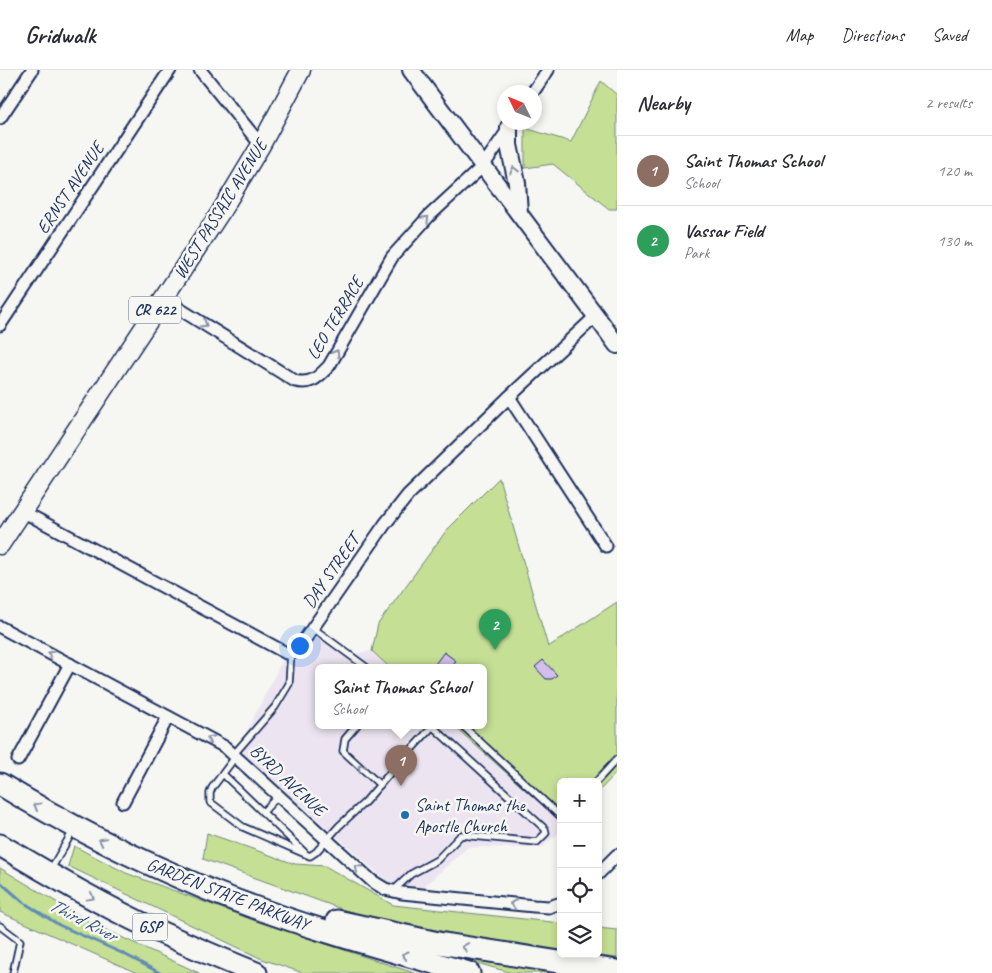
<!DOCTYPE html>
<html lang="en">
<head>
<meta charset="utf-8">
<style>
  :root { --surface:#fff; --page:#f7f7f7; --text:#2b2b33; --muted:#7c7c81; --line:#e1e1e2; --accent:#1f6fb2 }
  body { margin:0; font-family:Caveat,sans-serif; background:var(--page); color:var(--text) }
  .controls { position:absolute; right:15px; bottom:15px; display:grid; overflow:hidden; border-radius:8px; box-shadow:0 2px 8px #0003 }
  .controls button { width:45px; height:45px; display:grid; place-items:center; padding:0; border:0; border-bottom:1px solid var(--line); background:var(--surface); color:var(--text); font:25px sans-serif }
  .compass { position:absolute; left:497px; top:15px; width:45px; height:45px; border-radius:50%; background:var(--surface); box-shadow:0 2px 8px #0003; rotate:313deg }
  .you { position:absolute; left:299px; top:575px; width:18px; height:18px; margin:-12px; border:4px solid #fff; border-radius:50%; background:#1a73e8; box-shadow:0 0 0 8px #1a73e833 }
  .badge { display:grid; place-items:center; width:32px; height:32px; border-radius:50%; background:var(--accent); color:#fff; font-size:16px; font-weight:700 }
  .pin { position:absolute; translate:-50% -41px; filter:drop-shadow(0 1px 2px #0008) }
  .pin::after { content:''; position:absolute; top:26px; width:18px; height:15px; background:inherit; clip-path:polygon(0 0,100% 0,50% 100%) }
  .popup { position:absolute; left:315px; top:594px; width:172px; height:65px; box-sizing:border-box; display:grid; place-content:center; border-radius:8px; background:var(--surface); filter:drop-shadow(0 1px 4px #0005); font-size:16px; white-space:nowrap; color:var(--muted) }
  .popup b { font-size:19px; color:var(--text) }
  .popup::after { content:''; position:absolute; left:50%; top:100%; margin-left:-10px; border:10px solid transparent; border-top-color:var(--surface) }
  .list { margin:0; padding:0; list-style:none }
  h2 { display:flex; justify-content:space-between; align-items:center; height:65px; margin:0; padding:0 20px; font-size:21px }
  h2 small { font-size:16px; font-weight:400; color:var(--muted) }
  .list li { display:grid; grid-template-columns:32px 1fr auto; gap:15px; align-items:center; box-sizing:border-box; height:70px; padding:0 20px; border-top:1px solid var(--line) }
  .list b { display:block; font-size:19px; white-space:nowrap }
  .list p { margin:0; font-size:16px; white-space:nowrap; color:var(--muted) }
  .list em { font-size:16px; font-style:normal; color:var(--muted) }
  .icon { flex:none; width:28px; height:28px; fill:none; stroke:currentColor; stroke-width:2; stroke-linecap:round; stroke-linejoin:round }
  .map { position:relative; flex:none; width:617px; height:903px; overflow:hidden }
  header { display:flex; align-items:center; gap:30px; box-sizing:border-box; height:70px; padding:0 25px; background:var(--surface); border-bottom:1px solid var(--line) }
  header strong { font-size:24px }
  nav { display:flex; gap:28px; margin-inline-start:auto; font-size:18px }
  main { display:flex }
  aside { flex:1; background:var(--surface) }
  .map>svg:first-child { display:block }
  .built { fill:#ece5f1 }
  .green { fill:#c5df95; stroke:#70877a }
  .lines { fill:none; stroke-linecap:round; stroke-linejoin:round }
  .stream { stroke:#5f8db4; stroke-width:3 }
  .building { fill:#d3beef; stroke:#1b2f5e }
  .service-casing { stroke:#1b2f5e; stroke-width:9 }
  .minor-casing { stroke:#1b2f5e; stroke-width:15 }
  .secondary-casing { stroke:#1b2f5e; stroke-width:20 }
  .primary-casing { stroke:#1b2f5e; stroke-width:21 }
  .motorway-casing { stroke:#1b2f5e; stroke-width:25 }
  .service { stroke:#f6f6f2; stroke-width:5.5 }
  .minor { stroke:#f6f6f2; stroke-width:11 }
  .secondary { stroke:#f6f6f2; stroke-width:16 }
  .primary { stroke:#f6f6f2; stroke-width:18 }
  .motorway { stroke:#f6f6f2; stroke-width:21 }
  .oneway { stroke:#8892a8 }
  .poi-dot { fill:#1f6fb2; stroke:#f6f6f2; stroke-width:2 }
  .labels { text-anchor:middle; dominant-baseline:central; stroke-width:5; stroke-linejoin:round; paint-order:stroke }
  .shield { fill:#f6f6f2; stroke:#5d6b8a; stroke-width:1 }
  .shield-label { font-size:16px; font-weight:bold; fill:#1b2f5e }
  .street-label { font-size:18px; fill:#1b2f5e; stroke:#f6f6f2 }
  .poi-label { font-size:18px; fill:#1b2f5e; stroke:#f6f6f2; text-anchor:start }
  .water-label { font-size:19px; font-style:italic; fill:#375682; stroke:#f6f6f2 }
</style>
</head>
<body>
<header>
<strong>Gridwalk</strong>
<nav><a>Map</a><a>Directions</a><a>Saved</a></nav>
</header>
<main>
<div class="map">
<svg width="617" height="903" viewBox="0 0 617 903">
  <rect width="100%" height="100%" fill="#f6f6f2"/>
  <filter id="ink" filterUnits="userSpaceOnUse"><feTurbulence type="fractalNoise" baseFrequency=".02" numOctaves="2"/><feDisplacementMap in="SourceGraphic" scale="10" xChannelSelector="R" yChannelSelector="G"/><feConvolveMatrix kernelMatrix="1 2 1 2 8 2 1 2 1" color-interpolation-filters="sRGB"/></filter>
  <g filter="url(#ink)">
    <polygon class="built" points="319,558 354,584 372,581 389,597 318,597 318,655 453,655 561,752 561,761 541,778 468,777 419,821 393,817 243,683 241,673 282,591 298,590 304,584"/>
    <g class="green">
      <polygon points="601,11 617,25 617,139 609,139 553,94 525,98 525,58 571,72"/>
      <polygon points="499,408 548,577 617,532 617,702 598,722 598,712 561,712 561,752 453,655 484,655 484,597 389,597 372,581 378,554 446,461"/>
      <polygon points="207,763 295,794 325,796 393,835 561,853 561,882 527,879 350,842 203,789"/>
      <polygon points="74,776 126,803 256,851 414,903 303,903 262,889 68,796"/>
      <polygon points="0,798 93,854 199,903 137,903 0,842"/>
      <polygon points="598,858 617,860 617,888 581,884 598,884"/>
      <polygon points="456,887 584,903 512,903"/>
    </g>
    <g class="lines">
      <polyline class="stream" points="0,812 23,832 59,855 124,884 160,903"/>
    </g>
    <g class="building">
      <polygon points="444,582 456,591 452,597 433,597"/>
      <polygon points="543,590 557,605 552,609 546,609 535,597"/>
    </g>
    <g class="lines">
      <defs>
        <g id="service">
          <polyline points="313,558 366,597"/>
          <polyline points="357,655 345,669 343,681 380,715"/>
          <polyline points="462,655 559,745 561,745"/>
          <polyline points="234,684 275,637 289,614 291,583"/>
          <polyline points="236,686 212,718 210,723 210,732 243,757 310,786 316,782 339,756 365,732 396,696 433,656"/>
          <polyline points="223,704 304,782"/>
          <polyline points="596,712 617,689"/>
          <polyline points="263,742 279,725"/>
          <polyline points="51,799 73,761"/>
          <polyline points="393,821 411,804 437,790 461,765 537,772 546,763 545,759 431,655"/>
          <polyline points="0,856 20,871 13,903"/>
        </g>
        <g id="minor">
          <polyline points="200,0 261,75"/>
          <polyline points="533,22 548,0"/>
          <polyline points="0,48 32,0"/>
          <path d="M162,228l133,83c17,4 23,-4 34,-15l63,-109 37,-41 54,-50 27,-39"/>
          <polyline points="0,255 170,0"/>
          <polyline points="509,327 606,476"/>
          <polyline points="22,441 286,583 291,583 296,582 385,454 408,425 509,327 596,246"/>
          <polyline points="0,557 225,677 372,811 385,819 402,823 534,836 549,837 561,833"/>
          <polyline points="18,690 70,594"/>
          <polyline points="123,732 168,647"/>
          <polyline points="598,804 617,785"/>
        </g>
        <g id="secondary">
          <polyline points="411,0 596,246 617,275"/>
          <polyline points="509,57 509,75 517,113 519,143"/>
        </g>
        <polyline id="primary" points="0,475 220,143 261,75 301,0"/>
        <g id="motorway">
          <path d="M0,714c67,41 137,76 209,106 84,34 172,58 260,83"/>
          <path d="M0,775c48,28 96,57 147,81 36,17 72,32 109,47"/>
          <polyline points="337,851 438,873 617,901"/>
        </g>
      </defs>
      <use href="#service" class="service-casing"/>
      <use href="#minor" class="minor-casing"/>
      <use href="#secondary" class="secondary-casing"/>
      <use href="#primary" class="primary-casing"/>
      <use href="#motorway" class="motorway-casing"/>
      <use href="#service" class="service"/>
      <use href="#minor" class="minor"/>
      <use href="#secondary" class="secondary"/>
      <use href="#primary" class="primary"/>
      <use href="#motorway" class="motorway"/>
    </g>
    <defs><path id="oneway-chevron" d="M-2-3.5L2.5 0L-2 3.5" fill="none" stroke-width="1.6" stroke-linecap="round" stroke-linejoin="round" transform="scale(1.25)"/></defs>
    <g class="oneway">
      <use href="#oneway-chevron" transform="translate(514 100) rotate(-104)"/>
      <use href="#oneway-chevron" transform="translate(426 149) rotate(-46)"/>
      <use href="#oneway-chevron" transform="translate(204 254) rotate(32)"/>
      <use href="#oneway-chevron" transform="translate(336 283) rotate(-60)"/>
      <use href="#oneway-chevron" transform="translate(51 584) rotate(-152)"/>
      <use href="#oneway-chevron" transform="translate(210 669) rotate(-152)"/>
      <use href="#oneway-chevron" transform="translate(361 698) rotate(-137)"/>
      <use href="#oneway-chevron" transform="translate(37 736) rotate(-151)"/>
      <use href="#oneway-chevron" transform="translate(102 771) rotate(-153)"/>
      <use href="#oneway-chevron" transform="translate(358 798) rotate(-138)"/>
      <use href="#oneway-chevron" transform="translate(91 827) rotate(29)"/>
      <use href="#oneway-chevron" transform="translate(513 834) rotate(-174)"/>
      <use href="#oneway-chevron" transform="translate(465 877) rotate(-171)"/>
      <use href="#oneway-chevron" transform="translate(405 885) rotate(-164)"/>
    </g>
  </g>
  <circle class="poi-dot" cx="405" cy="745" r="5"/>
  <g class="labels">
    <g class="shield">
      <rect x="129" y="226.5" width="52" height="27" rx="4"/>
      <rect x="132.5" y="843.5" width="35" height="27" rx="4"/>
    </g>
    <g class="shield-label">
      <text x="155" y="240">CR 622</text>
      <text x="150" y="857">GSP</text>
    </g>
    <g class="street-label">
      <text transform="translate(70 118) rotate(-56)">ERNST AVENUE</text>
      <text transform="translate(220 139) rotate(-58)">WEST PASSAIC AVENUE</text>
      <text transform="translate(335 248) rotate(-59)">LEO TERRACE</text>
      <text transform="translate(331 501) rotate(-55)">DAY STREET</text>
      <text transform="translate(288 710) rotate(43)">BYRD AVENUE</text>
      <text transform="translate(228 824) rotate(21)">GARDEN STATE PARKWAY</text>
    </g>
    <g class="poi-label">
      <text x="415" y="735">Saint Thomas the<tspan x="415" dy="21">Apostle Church</tspan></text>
    </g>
    <g class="water-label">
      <text transform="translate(83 850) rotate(27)">Third River</text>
    </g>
  </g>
</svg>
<div class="controls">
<button>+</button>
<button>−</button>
<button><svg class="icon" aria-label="locate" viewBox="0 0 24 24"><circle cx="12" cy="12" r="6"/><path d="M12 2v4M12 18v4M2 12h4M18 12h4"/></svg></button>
<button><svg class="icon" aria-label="layers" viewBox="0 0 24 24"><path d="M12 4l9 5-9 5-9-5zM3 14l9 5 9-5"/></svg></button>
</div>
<svg class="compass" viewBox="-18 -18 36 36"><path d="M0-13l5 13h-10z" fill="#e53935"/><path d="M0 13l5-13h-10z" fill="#7c7c81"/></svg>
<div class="you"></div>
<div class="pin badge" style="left:401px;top:716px;background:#8d6e63">1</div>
<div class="popup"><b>Saint Thomas School</b>School</div>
<div class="pin badge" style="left:495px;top:580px;background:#2e9e5b">2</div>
</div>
<aside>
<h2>Nearby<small>2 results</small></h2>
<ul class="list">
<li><span class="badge" style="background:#8d6e63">1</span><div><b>Saint Thomas School</b><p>School</p></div><em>120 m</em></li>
<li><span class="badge" style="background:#2e9e5b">2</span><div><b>Vassar Field</b><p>Park</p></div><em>130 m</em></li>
</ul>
</aside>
</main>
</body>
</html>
